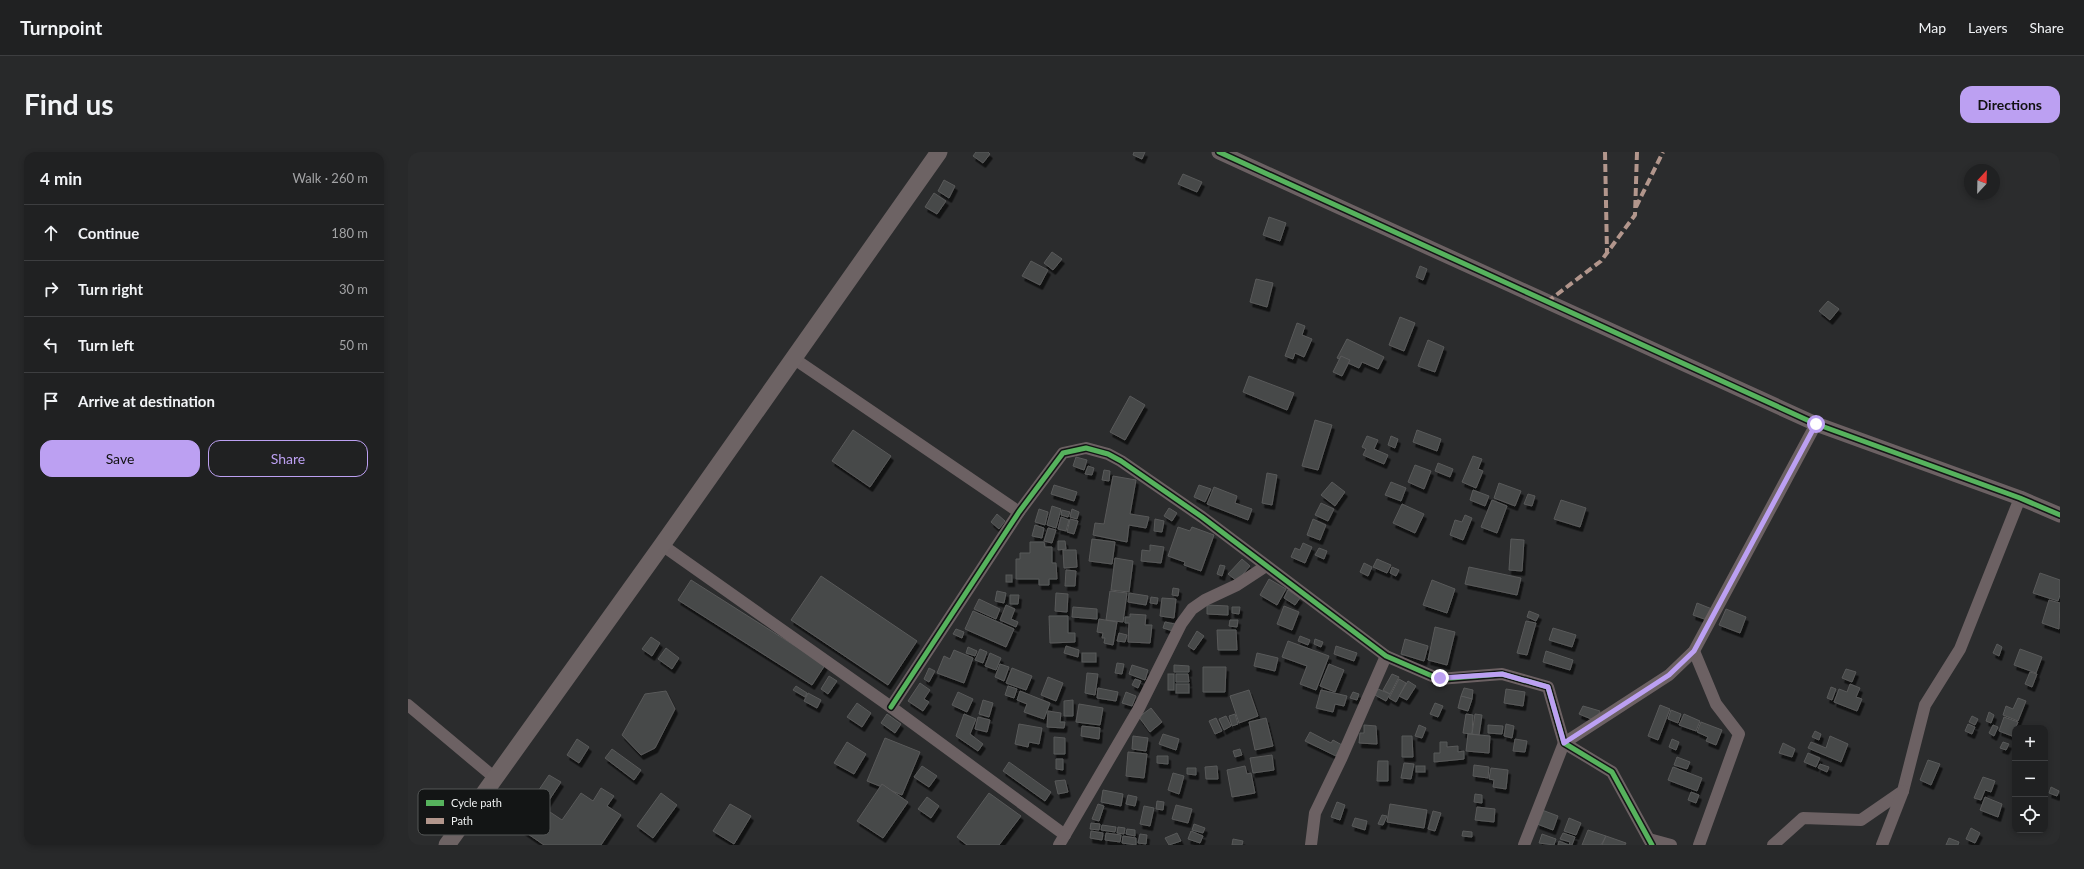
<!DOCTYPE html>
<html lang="en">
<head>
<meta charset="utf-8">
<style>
  :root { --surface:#202122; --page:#28292a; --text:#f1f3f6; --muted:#a2a3a5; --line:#3d3e40; --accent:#bca0f2 }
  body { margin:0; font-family:Lato,sans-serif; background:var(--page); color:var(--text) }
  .controls { position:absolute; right:12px; bottom:12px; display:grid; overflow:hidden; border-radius:8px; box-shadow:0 2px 6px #0003 }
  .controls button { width:36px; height:36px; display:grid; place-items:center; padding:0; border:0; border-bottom:1px solid var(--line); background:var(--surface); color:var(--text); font:20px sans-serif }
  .compass { position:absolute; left:1556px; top:12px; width:36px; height:36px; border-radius:50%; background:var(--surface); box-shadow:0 2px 6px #0003; rotate:22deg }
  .stop { position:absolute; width:12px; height:12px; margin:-9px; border:3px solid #bca0f2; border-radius:50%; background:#fff }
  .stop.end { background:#bca0f2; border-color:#fff; box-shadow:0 1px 4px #0008 }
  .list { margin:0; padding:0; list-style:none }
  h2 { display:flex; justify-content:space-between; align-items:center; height:52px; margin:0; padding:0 16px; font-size:17px }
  h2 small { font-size:13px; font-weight:400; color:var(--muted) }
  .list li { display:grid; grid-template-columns:26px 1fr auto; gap:12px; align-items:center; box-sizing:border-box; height:56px; padding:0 16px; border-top:1px solid var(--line) }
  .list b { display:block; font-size:15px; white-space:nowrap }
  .list em { font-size:13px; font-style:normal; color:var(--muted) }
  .actions { display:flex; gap:8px; padding:12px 16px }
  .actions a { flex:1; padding:9px 0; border:1px solid var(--accent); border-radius:12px; text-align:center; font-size:14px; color:var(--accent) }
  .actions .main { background:var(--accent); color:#111 }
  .icon { flex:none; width:22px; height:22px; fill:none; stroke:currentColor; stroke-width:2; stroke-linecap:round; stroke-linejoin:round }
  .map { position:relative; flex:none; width:1652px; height:693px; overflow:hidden; border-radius:12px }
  header { display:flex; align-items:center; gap:24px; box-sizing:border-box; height:56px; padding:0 20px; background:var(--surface); border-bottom:1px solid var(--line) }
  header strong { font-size:19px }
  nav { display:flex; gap:22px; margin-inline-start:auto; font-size:14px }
  .intro { display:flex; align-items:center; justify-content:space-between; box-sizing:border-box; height:96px; padding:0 24px }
  h1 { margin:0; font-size:28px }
  .button { padding:10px 18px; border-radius:12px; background:var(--accent); color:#111; font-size:14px; font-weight:700 }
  main { display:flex; gap:24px; padding:0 24px }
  aside { flex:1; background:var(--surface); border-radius:12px; box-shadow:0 2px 6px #0003 }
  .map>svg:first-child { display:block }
  .building { fill:#474849; stroke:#595a5a; filter:url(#shadow) }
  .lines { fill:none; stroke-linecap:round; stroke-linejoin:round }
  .minor { stroke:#6c6163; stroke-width:12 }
  .tertiary { stroke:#6c6163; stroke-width:15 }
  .secondary { stroke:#6d6364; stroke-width:17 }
  .quiet { stroke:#b2968c; stroke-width:4; stroke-dasharray:8 4; stroke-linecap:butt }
  .cycleway-casing { stroke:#131515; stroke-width:8 }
  .cycleway { stroke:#56b35d; stroke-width:5 }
  .route { stroke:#bca0f2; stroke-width:5 }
  .key { fill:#131515; stroke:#555757; stroke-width:1 }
  .key-label { font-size:11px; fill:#eef0f0 }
</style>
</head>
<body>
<header>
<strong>Turnpoint</strong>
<nav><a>Map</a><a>Layers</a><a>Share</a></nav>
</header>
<div class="intro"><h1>Find us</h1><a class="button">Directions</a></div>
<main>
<aside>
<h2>4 min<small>Walk · 260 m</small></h2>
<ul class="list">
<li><svg class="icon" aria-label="ahead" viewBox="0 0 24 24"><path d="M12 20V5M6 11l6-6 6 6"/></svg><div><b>Continue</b></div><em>180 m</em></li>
<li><svg class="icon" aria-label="right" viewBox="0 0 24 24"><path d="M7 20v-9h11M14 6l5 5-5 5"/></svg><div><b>Turn right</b></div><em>30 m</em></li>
<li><svg class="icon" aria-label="left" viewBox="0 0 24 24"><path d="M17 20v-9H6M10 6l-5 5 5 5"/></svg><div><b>Turn left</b></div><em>50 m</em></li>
<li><svg class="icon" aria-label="arrive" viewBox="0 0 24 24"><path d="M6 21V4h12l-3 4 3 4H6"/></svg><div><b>Arrive at destination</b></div></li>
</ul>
<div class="actions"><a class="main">Save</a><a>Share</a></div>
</aside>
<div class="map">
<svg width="1652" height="693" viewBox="0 0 1652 693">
  <defs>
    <filter id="shadow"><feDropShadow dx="2.5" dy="4.5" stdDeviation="0" flood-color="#0009"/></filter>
  </defs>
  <rect width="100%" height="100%" fill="#2b2c2d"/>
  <g class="building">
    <polygon points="568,0 580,0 582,2 575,11 565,4"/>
    <polygon points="726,0 737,0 734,7 725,3"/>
    <polygon points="775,22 794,30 789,40 770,32"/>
    <polygon points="536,28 547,34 541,46 530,39"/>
    <polygon points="526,41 538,49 529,62 517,55"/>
    <polygon points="861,65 878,71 872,89 855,83"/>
    <polygon points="644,100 654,107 645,118 636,111"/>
    <polygon points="623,109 640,118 632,133 614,124"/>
    <polygon points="1012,114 1019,117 1015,128 1008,125"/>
    <polygon points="848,127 865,131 859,155 842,150"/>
    <polygon points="1420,149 1431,157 1422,168 1411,159"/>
    <polygon points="992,165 1007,171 996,199 981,193"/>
    <polygon points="889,171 897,174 894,183 904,187 896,205 887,201 885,207 877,204"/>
    <polygon points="939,187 976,205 970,217 954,210 951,216 929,206"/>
    <polygon points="1020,188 1036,195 1027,220 1010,214"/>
    <polygon points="933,204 942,208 934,224 925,220"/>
    <polygon points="841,224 886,241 879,258 835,240"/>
    <polygon points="722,244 737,253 717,288 702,280"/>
    <polygon points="907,268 924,273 910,318 894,314"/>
    <polygon points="445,278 483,304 462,335 424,309"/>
    <polygon points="1009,278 1033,287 1029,299 1005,290"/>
    <polygon points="959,284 970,288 966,297 980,303 976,312 955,303 958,297 954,295"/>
    <polygon points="983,284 990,287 987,296 980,293"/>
    <polygon points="1065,304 1074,307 1070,317 1075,319 1068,336 1054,330"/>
    <polygon points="668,305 679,308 676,318 665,314"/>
    <polygon points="1030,311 1045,317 1042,325 1027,319"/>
    <polygon points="1007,313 1023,319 1016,337 1000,330"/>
    <polygon points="680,314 686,316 684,323 677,322"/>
    <polygon points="696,318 702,319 701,329 694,328"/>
    <polygon points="859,321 869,323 864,353 854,351"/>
    <polygon points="705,324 728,328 722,362 741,365 738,376 721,373 719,390 685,383 687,371 696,372"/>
    <polygon points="924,330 937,340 927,354 913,343"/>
    <polygon points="983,330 998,336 993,349 977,343"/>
    <polygon points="1091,331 1113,339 1107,354 1086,346"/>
    <polygon points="646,333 669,340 666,349 643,342"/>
    <polygon points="791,333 803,337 797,350 786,345"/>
    <polygon points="806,335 829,344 827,351 844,357 840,368 799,352"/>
    <polygon points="1065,338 1081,344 1077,354 1062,348"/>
    <polygon points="1120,342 1127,344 1124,354 1116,352"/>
    <polygon points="1084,348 1099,354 1089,381 1073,375"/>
    <polygon points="1153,348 1178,356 1172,375 1146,367"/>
    <polygon points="913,351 926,357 920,369 907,363"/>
    <polygon points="994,352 1016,362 1007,381 985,371"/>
    <polygon points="644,354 653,357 648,376 639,373"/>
    <polygon points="761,356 769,361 764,369 756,364"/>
    <polygon points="631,357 640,360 637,373 627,370"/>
    <polygon points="664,357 671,360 669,367 662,365"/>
    <polygon points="654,358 662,360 660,365 653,363"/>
    <polygon points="589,362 597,369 591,377 583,370"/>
    <polygon points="1057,363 1064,366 1055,388 1042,383 1047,368 1054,370"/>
    <polygon points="653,365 661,368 658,379 650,377"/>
    <polygon points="662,367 670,369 666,382 659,380"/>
    <polygon points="747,367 756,369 754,380 746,379"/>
    <polygon points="905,367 918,373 912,388 899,383"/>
    <polygon points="627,373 636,376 634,386 624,384"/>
    <polygon points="770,375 782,379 784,375 806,383 793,419 776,413 777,410 760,404"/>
    <polygon points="640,376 648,378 644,391 636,389"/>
    <polygon points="684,387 707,390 704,412 681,409"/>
    <polygon points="1103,387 1116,388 1114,419 1101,418"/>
    <polygon points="650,389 657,389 658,397 650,398"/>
    <polygon points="622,390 636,390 637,395 644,395 644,411 648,411 649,427 641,427 641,433 631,433 631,427 608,427 608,407 612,407 612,401 622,401"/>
    <polygon points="895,391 904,395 897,411 883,405 887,396 892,398"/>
    <polygon points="742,393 756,395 753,411 733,409 734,398 742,399"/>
    <polygon points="911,396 919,399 916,407 907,403"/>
    <polygon points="655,398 668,398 669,415 656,416"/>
    <polygon points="707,406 725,409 721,440 703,438"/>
    <polygon points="834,407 842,414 829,429 820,422"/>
    <polygon points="969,407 983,413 979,421 965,415"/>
    <polygon points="956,411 964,415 960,424 952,420"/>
    <polygon points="812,413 817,414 814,424 809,422"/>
    <polygon points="984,415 991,418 988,424 982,421"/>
    <polygon points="1061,415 1113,426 1109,443 1057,432"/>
    <polygon points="658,418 668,419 667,434 657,434"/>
    <polygon points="1632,421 1652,428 1652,443 1650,449 1625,441"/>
    <rect x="598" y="423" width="6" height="7"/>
    <polygon points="413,424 509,489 480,533 383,468"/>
    <polygon points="861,427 878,437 869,453 852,443"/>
    <polygon points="283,428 417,513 404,533 270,448"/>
    <polygon points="1024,428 1047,437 1039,461 1015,453"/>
    <polygon points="765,436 771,437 770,444 764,443"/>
    <polygon points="880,438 892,446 887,453 876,446"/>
    <polygon points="589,439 598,441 596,451 587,449"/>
    <polygon points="702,439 719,441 715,470 698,468"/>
    <polygon points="648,441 660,442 659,460 647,459"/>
    <polygon points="721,441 740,444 738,453 720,450"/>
    <polygon points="602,443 611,443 610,452 602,452"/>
    <polygon points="743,445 750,446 749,452 742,451"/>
    <polygon points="754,446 768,447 766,466 752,464"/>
    <polygon points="571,447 592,457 588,467 566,457"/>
    <polygon points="1641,448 1652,451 1651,477 1634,471"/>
    <polygon points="1289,451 1304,457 1299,468 1285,463"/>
    <polygon points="598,453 607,457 603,467 610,470 608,475 592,468"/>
    <polygon points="799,453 820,454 820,463 799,462"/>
    <polygon points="876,454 891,460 884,478 869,472"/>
    <polygon points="665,455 689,457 689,467 664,465"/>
    <polygon points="824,455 832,455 831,462 824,461"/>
    <polygon points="1318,457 1338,465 1332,481 1311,473"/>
    <polygon points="565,459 606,477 598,495 557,477"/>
    <polygon points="1121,459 1131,463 1128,469 1119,465"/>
    <polygon points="722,462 738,463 737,473 744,473 742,491 720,490 721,471 717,471 717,465 722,465"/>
    <polygon points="641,464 660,464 660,481 667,481 667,490 642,491"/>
    <polygon points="691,467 709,470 705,493 696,491 697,486 694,486 695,481 689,480"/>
    <polygon points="822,468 830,468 829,475 821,474"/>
    <polygon points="1118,469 1128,471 1119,503 1109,501"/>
    <polygon points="757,470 767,472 765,479 755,476"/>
    <polygon points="1027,475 1047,480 1039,513 1020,508"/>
    <polygon points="1145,476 1168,483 1164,495 1141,488"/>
    <polygon points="548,477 556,480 554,486 545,482"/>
    <polygon points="809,478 828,478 829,498 810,498"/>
    <polygon points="789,479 796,484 786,498 780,494"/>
    <polygon points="711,481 719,483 717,490 709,489"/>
    <polygon points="892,484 902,488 900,493 890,489"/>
    <polygon points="243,485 252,491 244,504 234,497"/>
    <polygon points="907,487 915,490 913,495 906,492"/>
    <polygon points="997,487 1020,494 1016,509 993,502"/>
    <polygon points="880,489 921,504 908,538 892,532 899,514 874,505"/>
    <polygon points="1589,492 1594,495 1591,504 1585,501"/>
    <polygon points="658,494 671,498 670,505 656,501"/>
    <polygon points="928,494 949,501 946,509 926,502"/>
    <polygon points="560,495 569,499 567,504 558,501"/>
    <polygon points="258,496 271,506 264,517 250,507"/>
    <polygon points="572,497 579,500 575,511 567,508"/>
    <polygon points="1612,497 1634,505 1628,521 1606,513"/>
    <polygon points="546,498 565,506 556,531 529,521 536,504 542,507"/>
    <polygon points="1138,499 1165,508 1162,518 1135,510"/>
    <polygon points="582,501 593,506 588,518 577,514"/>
    <rect x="674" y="501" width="14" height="9"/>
    <polygon points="849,501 870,506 867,519 846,514"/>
    <polygon points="709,511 716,512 714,522 707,521"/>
    <polygon points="592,512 601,515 596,529 587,525"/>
    <polygon points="921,512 936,518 927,540 912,534"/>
    <polygon points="724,513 740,518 737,528 721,522"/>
    <polygon points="766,513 781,514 781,520 766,520"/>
    <polygon points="795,515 818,515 817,540 795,540"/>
    <polygon points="521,516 527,519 521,530 516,527"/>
    <polygon points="604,516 624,524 618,538 598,531"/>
    <polygon points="1438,517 1448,520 1444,530 1434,526"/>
    <polygon points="1622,520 1629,522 1624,535 1617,532"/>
    <polygon points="679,521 690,522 687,543 677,541"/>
    <rect x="760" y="522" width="6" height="16"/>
    <polygon points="768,522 780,522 781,530 768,530"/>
    <polygon points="984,522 991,525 982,542 975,538"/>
    <polygon points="421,524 429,529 420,542 413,537"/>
    <polygon points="640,525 655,531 648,549 633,543"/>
    <polygon points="727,527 733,529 730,536 724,533"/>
    <polygon points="991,527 998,531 988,550 981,546"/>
    <polygon points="1000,529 1008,534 999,548 991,544"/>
    <polygon points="512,531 522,538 516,547 521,550 515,559 500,549"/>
    <rect x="768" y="532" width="13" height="9"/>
    <polygon points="1442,532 1452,536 1448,545 1454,547 1449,559 1426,550 1431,537 1439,540"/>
    <polygon points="388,534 399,541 397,545 385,538"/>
    <polygon points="600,534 609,537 606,546 597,543"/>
    <polygon points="1423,535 1428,537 1424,548 1419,546"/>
    <polygon points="690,536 710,540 708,549 689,546"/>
    <polygon points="1056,536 1065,538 1064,547 1053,544"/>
    <polygon points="970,537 982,542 978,549 967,543"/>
    <polygon points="1098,537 1117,540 1115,554 1096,551"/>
    <polygon points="841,538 850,564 831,571 822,544"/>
    <polygon points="913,538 939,544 936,554 927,552 925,560 908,556"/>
    <polygon points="258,539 267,557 247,596 233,603 214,583 237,542"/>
    <polygon points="612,539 642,551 636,567 616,560 619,552 609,548"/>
    <polygon points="550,540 565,547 559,560 544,553"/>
    <polygon points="718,540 728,544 724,554 714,551"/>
    <polygon points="945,540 951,542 949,548 942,546"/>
    <polygon points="400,541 413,548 409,556 396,549"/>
    <polygon points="1053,544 1064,547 1060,559 1050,556"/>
    <polygon points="1610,546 1618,549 1610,569 1595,563 1598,554 1605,557"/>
    <polygon points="575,548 585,551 581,565 571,562"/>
    <polygon points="665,548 665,564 656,564 656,549"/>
    <polygon points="449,551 463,561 454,575 439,565"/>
    <polygon points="1027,551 1035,554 1030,565 1022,562"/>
    <polygon points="671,552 695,556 692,573 668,570"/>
    <polygon points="1252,553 1262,557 1250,588 1240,584"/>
    <polygon points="1175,554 1192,559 1188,569 1171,562"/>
    <polygon points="743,556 754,570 742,580 731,565"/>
    <polygon points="1263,558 1273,562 1270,571 1260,567"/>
    <polygon points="640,559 653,561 652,570 657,570 656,576 639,575"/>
    <polygon points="1581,560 1586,563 1583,571 1578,569"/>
    <polygon points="479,562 493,572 487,581 473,571"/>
    <polygon points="556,562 568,567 562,582 575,592 570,599 548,584"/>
    <polygon points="827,562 830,572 824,574 821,564"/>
    <polygon points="1058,562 1065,563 1064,582 1055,581"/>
    <polygon points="1067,562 1074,563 1071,583 1064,582"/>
    <polygon points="1276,562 1292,569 1288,579 1271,573"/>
    <polygon points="818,564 823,574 816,578 811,567"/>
    <polygon points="1564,564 1570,567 1567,573 1561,570"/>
    <polygon points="570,565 582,568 579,580 567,577"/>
    <polygon points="1596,565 1610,570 1604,584 1591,579"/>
    <polygon points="808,566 814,579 807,582 801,569"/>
    <polygon points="858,566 865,594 847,598 841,570"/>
    <polygon points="1293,570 1314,578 1308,593 1298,589 1300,585 1289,580"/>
    <polygon points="611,572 634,576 631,592 621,590 620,595 607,592"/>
    <polygon points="1098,572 1106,574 1104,586 1096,584"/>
    <polygon points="1560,572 1567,575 1564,582 1557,579"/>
    <polygon points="956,573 968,574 969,592 951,591 952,581 956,581"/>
    <polygon points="1011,573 1018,576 1014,586 1007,584"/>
    <polygon points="1080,573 1095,574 1094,582 1080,581"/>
    <polygon points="1585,573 1590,575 1586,584 1581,581"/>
    <polygon points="674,574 692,576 691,587 673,584"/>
    <polygon points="1407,579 1413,582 1411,588 1404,585"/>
    <polygon points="902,580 923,591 925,588 934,593 928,604 897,589"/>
    <polygon points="755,582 771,587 768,598 751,592"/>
    <polygon points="1060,582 1082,584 1081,601 1058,599"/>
    <polygon points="725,584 740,586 738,599 724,597"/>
    <polygon points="994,584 1004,584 1005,605 994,605"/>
    <polygon points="1422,584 1440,592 1433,610 1400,596 1403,590 1418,596"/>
    <polygon points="646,585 657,586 657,602 646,602"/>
    <polygon points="477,586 512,600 494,643 459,629"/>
    <polygon points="169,587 181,595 171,611 159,603"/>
    <polygon points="1107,587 1119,589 1117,600 1105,599"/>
    <polygon points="1264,587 1271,590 1268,598 1261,595"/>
    <polygon points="439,590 458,602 446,622 426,611"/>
    <polygon points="1032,590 1039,590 1039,595 1050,594 1050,600 1056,599 1056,607 1026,610 1026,601 1032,601"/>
    <polygon points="1595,590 1601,592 1598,598 1592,596"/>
    <polygon points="1375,591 1387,597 1384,605 1371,601"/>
    <polygon points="204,597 233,618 226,628 197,606"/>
    <polygon points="832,597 834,603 827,605 825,599"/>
    <polygon points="720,600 739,602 736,626 718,624"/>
    <polygon points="1400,601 1412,606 1408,615 1396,610"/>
    <polygon points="864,603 866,618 845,621 842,606"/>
    <polygon points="749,604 760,604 760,612 749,611"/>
    <polygon points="1269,605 1282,610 1279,617 1266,613"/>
    <polygon points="648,607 655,607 655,618 648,617"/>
    <polygon points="1520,608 1532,612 1523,633 1512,628"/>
    <polygon points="970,609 980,609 980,629 969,629"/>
    <polygon points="601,610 643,640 637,649 595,619"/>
    <polygon points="996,611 1006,612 1003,627 993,626"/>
    <polygon points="1412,612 1421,615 1419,620 1410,616"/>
    <polygon points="1066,613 1081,615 1080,626 1065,624"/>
    <polygon points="514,614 529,624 521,635 506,625"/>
    <polygon points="809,614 810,627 798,627 797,615"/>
    <polygon points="837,614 839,622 843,621 847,641 824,645 819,618"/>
    <rect x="1008" y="614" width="9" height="6"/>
    <polygon points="1265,615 1294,626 1289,639 1260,628"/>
    <polygon points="779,616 788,616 788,623 779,622"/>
    <polygon points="1083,616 1100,618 1098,637 1085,635 1086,628 1081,627"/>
    <polygon points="765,621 776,624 771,642 760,638"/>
    <polygon points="141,623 153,630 136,656 154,668 173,641 185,649 193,636 206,644 199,654 213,663 193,693 136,693 107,673"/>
    <polygon points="1575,625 1587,629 1583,640 1577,638 1573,648 1566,646"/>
    <polygon points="657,628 660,640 650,642 647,629"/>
    <polygon points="474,632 500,650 475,686 449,669"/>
    <polygon points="1643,635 1651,639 1649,644 1641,641"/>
    <polygon points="695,638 715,642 713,654 693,650"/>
    <polygon points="1283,640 1291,643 1288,651 1280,648"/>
    <polygon points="253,641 269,653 245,686 229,674"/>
    <polygon points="581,641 613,664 591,693 559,693 549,685"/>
    <polygon points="1067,642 1074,643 1074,651 1066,650"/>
    <polygon points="720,643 729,645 727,654 718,652"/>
    <polygon points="519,645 531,654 523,666 510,657"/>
    <polygon points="1577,645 1594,652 1590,665 1572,658"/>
    <polygon points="749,649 756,650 755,658 748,657"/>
    <polygon points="929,650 937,653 932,668 923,665"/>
    <polygon points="322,652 343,664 326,692 305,679"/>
    <polygon points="690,652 696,654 691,669 684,667"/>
    <polygon points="982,652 1019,658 1016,676 979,670"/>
    <polygon points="768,653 784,657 780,671 764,667"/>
    <polygon points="736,654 746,656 742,674 732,672"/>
    <polygon points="1069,655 1087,657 1086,670 1067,668"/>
    <polygon points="1134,658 1150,664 1145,678 1129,672"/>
    <polygon points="1025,659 1033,661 1027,679 1020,677"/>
    <polygon points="974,663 979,664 975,673 970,672"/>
    <polygon points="947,666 959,669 957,678 944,674"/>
    <polygon points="1161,666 1173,671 1168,683 1156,679"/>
    <polygon points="683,671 692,672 691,678 682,677"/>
    <polygon points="786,672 797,676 795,681 784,678"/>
    <polygon points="694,673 708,675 707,680 693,678"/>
    <polygon points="710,675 717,676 716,682 709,681"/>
    <polygon points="1563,676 1572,681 1567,691 1558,687"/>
    <polygon points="719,677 727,678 727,684 718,682"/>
    <polygon points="1180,678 1198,684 1193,693 1174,693"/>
    <polygon points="683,679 695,681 694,688 682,686"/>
    <polygon points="783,679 795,684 792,691 780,687"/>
    <polygon points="1055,679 1064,680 1064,685 1054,684"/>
    <polygon points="698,681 713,683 712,690 697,688"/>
    <polygon points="769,681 773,689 761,693 757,686"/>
    <polygon points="1155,681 1167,685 1164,693 1150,693 1151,689 1161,693 1162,690 1152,687"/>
    <polygon points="732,682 739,683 738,692 730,691"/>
    <polygon points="1134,682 1148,687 1146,693 1131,691"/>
    <polygon points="715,684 728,686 728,693 714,691"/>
    <polygon points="1198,684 1218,691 1217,693 1194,693"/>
    <polygon points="1541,686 1551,690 1550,693 1538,693"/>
    <polygon points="825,687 835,689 834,693 824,693"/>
  </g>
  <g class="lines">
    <g class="minor">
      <polyline points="385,206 611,360"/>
      <polyline points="254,393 483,555 657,683"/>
      <polyline points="1286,499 1308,552 1331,582 1291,693"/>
      <polyline points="0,553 87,626"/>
      <polyline points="483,555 611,360 655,301 678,296 700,302 713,309 794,365 978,504 1031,527 1094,522 1140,535 1156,591 1204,620 1244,693"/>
      <polyline points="1241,687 1263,693"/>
      <polyline points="651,693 730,558 773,472 784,457 797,448 829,433 858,414"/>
      <polyline points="903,693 907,661 933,607 978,504"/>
      <polyline points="1116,693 1156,591 1261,523 1286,499 1408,272"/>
      <polyline points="1365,693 1395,666 1453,668 1495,639 1517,553 1552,497 1612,346"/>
      <polyline points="1474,693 1495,639"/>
    </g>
    <polyline class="tertiary" points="811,0 1408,272 1612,346 1652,363"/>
    <polyline class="secondary" points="39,693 254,393 531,0"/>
    <g class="quiet">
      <polyline points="1197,0 1199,101"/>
      <polyline points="1228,55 1255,0"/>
      <polyline points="1139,150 1193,109 1227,63 1229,0"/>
    </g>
    <defs>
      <g id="cycleway">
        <polyline points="811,0 1408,272 1612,346 1652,363"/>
        <polyline points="483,555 611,360 655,301 678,296 700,302 713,309 794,365 978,504 1031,527 1094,522 1140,535 1156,591 1204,620 1244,693"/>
      </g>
    </defs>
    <use href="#cycleway" class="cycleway-casing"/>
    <use href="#cycleway" class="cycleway"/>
  </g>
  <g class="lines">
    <polyline class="route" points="1032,526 1094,522 1140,535 1156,591 1261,523 1286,499 1408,272"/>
  </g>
  <rect x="10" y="637" width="132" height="46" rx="6" class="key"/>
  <rect x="18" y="648" width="18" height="6" fill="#56b35d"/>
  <rect x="18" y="666" width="18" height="6" fill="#b2968c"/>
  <g class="key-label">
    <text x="43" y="655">Cycle path</text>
    <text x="43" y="673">Path</text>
  </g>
</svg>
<div class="controls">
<button>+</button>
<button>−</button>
<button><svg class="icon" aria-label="locate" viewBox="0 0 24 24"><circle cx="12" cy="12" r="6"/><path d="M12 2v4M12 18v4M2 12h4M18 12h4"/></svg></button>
</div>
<svg class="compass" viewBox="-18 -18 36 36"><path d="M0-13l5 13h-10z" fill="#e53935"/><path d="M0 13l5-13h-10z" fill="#a2a3a5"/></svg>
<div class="stop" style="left:1408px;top:272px"></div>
<div class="stop end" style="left:1032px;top:526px"></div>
</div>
</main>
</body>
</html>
